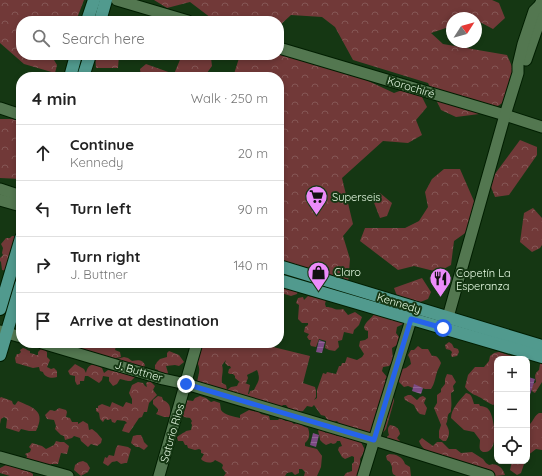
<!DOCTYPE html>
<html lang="en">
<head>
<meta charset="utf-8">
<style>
  :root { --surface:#fff; --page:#f6f6f6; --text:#222; --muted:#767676; --line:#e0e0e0 }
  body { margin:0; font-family:Quicksand,sans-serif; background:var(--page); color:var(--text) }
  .controls { position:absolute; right:12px; bottom:12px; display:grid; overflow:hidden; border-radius:8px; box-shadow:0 2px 6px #0003 }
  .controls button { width:36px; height:36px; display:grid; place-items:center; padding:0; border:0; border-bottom:1px solid var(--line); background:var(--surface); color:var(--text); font:20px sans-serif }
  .compass { position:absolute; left:446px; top:12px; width:36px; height:36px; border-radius:50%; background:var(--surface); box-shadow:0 2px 6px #0003; rotate:54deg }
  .stop { position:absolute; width:12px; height:12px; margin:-9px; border:3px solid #2563eb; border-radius:50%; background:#fff }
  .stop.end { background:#2563eb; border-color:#fff; box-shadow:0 1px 4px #0008 }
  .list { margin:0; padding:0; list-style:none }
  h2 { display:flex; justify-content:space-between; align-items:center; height:52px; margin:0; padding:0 16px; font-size:17px }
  h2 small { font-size:13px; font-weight:400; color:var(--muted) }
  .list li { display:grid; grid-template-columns:26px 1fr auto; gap:12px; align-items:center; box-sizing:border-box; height:56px; padding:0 16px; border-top:1px solid var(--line) }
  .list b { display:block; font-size:15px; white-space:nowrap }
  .list p { margin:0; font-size:13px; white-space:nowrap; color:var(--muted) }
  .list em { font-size:13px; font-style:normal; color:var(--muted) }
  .icon { flex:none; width:22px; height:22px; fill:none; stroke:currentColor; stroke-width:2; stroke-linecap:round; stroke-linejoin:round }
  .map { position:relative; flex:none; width:542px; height:476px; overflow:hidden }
  .search { position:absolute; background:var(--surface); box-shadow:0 2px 6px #0003; left:16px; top:16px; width:268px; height:44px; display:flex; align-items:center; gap:10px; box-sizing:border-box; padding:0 14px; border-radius:16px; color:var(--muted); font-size:15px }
  .panel { position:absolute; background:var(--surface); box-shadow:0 2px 6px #0003; left:16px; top:72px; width:268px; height:276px; border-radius:16px }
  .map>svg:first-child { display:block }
  .forest { fill:url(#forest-crowns); fill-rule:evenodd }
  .water { fill:url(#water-rules) }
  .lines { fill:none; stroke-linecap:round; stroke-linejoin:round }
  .minor-casing { stroke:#001e00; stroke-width:13 }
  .major-casing { stroke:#001e00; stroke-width:14 }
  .minor { stroke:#537750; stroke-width:11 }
  .major { stroke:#519a8e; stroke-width:12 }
  .route { stroke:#2563eb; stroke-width:5 }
  .labels { text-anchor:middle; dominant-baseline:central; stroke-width:4; stroke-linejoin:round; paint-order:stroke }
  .street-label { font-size:11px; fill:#e7fbe4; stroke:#153713 }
  .poi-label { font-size:11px; fill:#e7fbe4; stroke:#153713; text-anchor:start }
</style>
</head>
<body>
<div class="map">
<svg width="542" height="476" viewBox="0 0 542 476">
  <defs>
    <pattern id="forest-crowns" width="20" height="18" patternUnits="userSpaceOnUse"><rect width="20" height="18" fill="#713938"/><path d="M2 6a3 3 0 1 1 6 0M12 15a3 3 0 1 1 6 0" fill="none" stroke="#855755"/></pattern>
    <pattern id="water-rules" width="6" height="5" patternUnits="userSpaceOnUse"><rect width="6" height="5" fill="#7d4a84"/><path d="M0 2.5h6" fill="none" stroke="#8f6595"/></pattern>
  </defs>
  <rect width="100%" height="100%" fill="#153713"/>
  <g class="forest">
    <polygon points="0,0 84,0 76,21 21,21 21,55 51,55 57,65 55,73 24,64 0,43"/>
    <polygon points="154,0 492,0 499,3 505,18 493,29 476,20 476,18 452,18 452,26 431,33 443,44 507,55 517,78 507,100 487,113 456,117 441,110 428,83 353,60 335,27 322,17 291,15 279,26 279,21 215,21 190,2 167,8"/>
    <polygon points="279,54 334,65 394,93 416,85 427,107 416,120 422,135 408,143 383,141 342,178 353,224 343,236 350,259 348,284 333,290 306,273 292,276 279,252 279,77 233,77 240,55 279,55"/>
    <polygon points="95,55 119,55 118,68 96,68"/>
    <polygon points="182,55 209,55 211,58 212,66 204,77 141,77 140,69 146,64 174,74"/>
    <polygon points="0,119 13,119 21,121 21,179 0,178"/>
    <polygon points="520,140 537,147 537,155 509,195 495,197 489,182"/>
    <polygon points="444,169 460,169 477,208 468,231 454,241 451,265 438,272 414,266 398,270 360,241 365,228 405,228 419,221 428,207 425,192 432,179"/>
    <polygon points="380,193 392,203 387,216 380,218 371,195"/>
    <polygon points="533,208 542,218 542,245 540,248 532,252 520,242 524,213"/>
    <polygon points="12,236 17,236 7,271 2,270 1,262 0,261 0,258 3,255 2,253 3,248 1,244 6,238 10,238"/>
    <polygon points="422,278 431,292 428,299 402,309 394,288"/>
    <polygon points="279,279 298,290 297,294 291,296 281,293 280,295 279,294"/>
    <path d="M308,296l18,4 -1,4 1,3c8,0 8,4 17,2l5,6 7,-3 7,5 -3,8 -5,5 -1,4 -9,-2 -2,8 -4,1 1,6 -4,4 -6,-1 -4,-2 1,-7 -7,-2 -3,8 -5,-1 -1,-2 1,-4h-2l-2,-3 2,-3 -5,-2 1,-5 3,-2v-2h-6l-4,-4 1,-14 -3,-2 2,-5 5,-1 1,3z"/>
    <path d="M375,313l11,5 1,-1 18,1 -2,6 -6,3 -1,6 3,4 -2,8 -5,3 1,13 -4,5 -6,1 -1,4 5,6 -2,3 3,3 4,9 2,3v6l-8,28 -5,6 -8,3 -33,-13 -3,-4 -8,2 -4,-7 -4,-1 -7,-10 -2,2 -5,-1 -4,5 -12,2 -2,-2v-2l-3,-4h-3l-2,2 -84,-25c2,-10 5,-15 -3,-23l5,-16h13l4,2 5,2 1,-3 -1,-1h42l6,3 41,10 -7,27 12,4 1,4v6l-2,3 3,-2v-8l6,-17 3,1 1,-2 9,2 3,-8h2l1,-3h3l2,-6 10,3 5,-3 2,-3 -5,-8 1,-5 5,-1 3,-2v-7l-3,-1 -1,-3c2,-6 8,-9 11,-14zM226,360l-1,3 3,3h2l1,2 -2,1 -1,4 2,1h3l2,2v2l6,5 -2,-1 -2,4 -6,1 -4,3 -1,-5 -4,-2c-1,-6 2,-12 0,-18zM257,370c4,10 1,11 -3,20l-4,1 -1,3h-1l2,-9 -5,-2h1l2,-5 -1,-3z"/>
    <polygon points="449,342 452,344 454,348 455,348 458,349 459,352 457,356 452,357 451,355 452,352 450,350 446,349 445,345"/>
    <polygon points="73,343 114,343 116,346 115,350 120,352 121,357 116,358 114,364 80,350 78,347 75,347"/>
    <path d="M418,346l4,3h6l4,7c5,-1 7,3 9,7 -1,3 -3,6 -4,9 -2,6 -2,11 -6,17h-6l-11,-4 -1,3 -5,-2 -4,1 -6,-6h-4l6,-10 2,-2 4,-1 5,-4 -1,-5 -2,-4 3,-5h3z"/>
    <path d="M23,348l3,1 1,1 3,1v2l4,1 2,1h2v-3l3,-3h3l3,3v5l3,3 -3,7 4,2 3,-1 3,3v6c-5,2 -13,0 -14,-5l-3,-1 -1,-4 -6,1 -17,-5 -1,-5 2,-4h2l2,-2 -1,-2z"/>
    <polygon points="169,351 179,355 184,362 179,366 175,365 166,366 168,373 163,379 159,373 158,370 155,369 155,365 156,364 157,362 160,359 167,357 167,353"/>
    <path d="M499,352l13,4 3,-1 8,4h-26v44l-4,2c-4,-2 -6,-3 -9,-5 -8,-6 -12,-4 -19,-13l3,-12 7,-8h9l5,-6 1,-5 4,-3z"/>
    <path d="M124,357l4,1 4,3c6,-1 10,-2 13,4l-2,4 -27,-6 1,-4z"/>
    <path d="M542,360v22l-7,11 -2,-1 -2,-3 1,-4 4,-3c-1,-6 -2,-8 3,-12l1,-6z"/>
    <path d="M75,364l9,5 2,4c1,-5 3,-8 8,-9l8,4 2,5 4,-3 14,3 4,1 5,-2 4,5 -4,4h-3l-8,-2 -3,5 -4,2 -4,-5v-4l-6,-1 -1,4 -3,3 -11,-7h-3l-1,5h-4v3l-3,1 -2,-4v-5l-5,-1 -2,-4z"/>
    <path d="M447,374l5,1 4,7 -3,4 1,5 -3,2c0,5 1,12 0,16 0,5 -1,2 -3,6 -1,3 0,6 -2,9 4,7 4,11 0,17h-3l-4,-3v-7l2,-6 -7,-17 3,-5v-8l4,-3v-3l4,-5v-5z"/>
    <polygon points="150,381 155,386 153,390 157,395 149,403 147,412 144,412 142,417 139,418 129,433 122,431 125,424 127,423 125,421 117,420 115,423 112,422 111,419 108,420 105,419 103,422 100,419 99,413 96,411 96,408 98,408 98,406 102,404 110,407 112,402 123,407 126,402 132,404 132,399 129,393 132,385 138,382 143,383 145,386 147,387 146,383"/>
    <path d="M466,393c6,1 6,5 8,11h5l1,2c3,0 7,1 9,4 5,7 9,34 1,40 -2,2 -4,2 -7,2 -5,-2 -3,-7 -3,-12l-6,-8 -10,-2 -13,-12c0,-9 9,-18 15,-25z"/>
    <polygon points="408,395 411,395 417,400 420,397 423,396 426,398 424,403 427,408 425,415 420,414 417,411 414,405 405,400 404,397"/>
    <path d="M158,396l4,1 1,3c9,4 7,9 7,17h-6l-8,-3 2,-3v-2l-5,-5v-4z"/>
    <path d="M200,396l6,2 5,4 3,-1 6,2c0,1 1,6 1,7 3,5 14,7 19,8v-3l9,-5 10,2 2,2 8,2 1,4h8l2,-2 6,3h5l3,3 6,-2 3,4 5,2c2,6 2,11 -3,15v3l12,3 5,7 -1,11 -4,9h-16h3l1,-4 -3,-3h-3v4l-4,2 -3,-3 -5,1 -2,3h-61l2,-3 -4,-5 1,-3 -2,-2 -6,-3c-3,4 -11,3 -14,-1l3,-5 -3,-1v-3l-2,-1 -4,1 -7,-2 -1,-3h-2l-2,-4h-5l-1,-4c3,-2 5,-4 8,-5l1,-1 5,-1 1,-5 -1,-2 1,-2 -2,-3 -6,-1 -4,-6 6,-11 7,1 2,-3z"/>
    <path d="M1,397l11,4 1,3 2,1 3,-4c16,7 28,10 18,30h-7l-8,-2 -2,3 -13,-4 1,-9 -3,-2 -3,2 -1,5v-26z"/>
    <polygon points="59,408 66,410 67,412 66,417 70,418 72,422 78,422 78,424 83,421 88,424 89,430 92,429 97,433 102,439 101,443 97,446 91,444 88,447 81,441 80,438 74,436 72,438 65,440 64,436 61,435 55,429 56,426 54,420 47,419 45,415 50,410 55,411"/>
    <path d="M539,413h3v37l-6,-1 -9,7v-33l3,1c4,-4 4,-8 9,-11z"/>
    <path d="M390,425c6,1 9,3 10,9l-3,4 3,3v5l-14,-5 1,-4 2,-2c-1,-4 -2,-7 1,-10z"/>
    <path d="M318,429l5,1 3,3 3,-4 8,7 2,-1 21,5 5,10 -5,9 1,7 -2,10h-15l2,-3 6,-2v-7l2,-2v-5l-2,-1 -7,3 -3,-2 -4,-7 1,-3 3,-1 -2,-5h-3l-1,2 -3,1 -2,-1 -5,2 -3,-2 -3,-3c0,-4 -2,-7 -2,-11z"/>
    <polygon points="137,435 141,435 143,439 144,442 148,446 144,450 139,447 136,447 131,443 133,436"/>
    <path d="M422,438l4,3 7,5 4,-4h5l7,7h7l5,4 11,-1 11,7 3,4 3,2c8,-3 14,3 16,10l-10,1 -3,-4h-3l-3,-4h-5l-3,2h-15l-5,-9 -3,1 -21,-9 -3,1c-5,-3 -10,-7 -12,-13z"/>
    <polygon points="56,441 60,442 64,442 69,446 67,454 61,453 58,464 51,464 48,468 36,464 26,459 27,456 25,454 30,452 31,449 29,447 32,443 42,446 46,449 54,445"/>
    <polygon points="118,445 128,447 131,449 127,463 125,463 121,464 117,461 112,462 108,466 103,463 105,457 107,458 109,455 114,456 116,448"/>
    <path d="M389,454c7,0 14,3 16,10l5,3 1,9h-15l-3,-2 -1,-3v-4l-2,-5 -3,-2 -1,-4z"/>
    <polygon points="83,461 87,463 90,468 88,472 81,476 74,470 75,465 79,462"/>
    <polygon points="512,461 525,461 521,473 517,475 510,470"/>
    <polygon points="6,465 19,467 22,470 27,470 33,474 33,476 10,476 0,473 0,468"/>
  </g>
  <g class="water">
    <polygon points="319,340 325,342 322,353 316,352"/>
    <polygon points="528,377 535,379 530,395 527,394"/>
    <polygon points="414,384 423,388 421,394 412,391"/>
    <polygon points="313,433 319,435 316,447 310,445"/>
  </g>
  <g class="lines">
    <defs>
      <g id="minor">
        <polyline points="117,0 188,21"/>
        <polyline points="279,48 505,115 542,127"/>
        <polyline points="526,60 542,14 540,5"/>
        <polyline points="0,108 21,115"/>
        <polyline points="0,189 21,196"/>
        <polyline points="0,200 21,206"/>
        <polyline points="444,326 448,317 505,115 518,73 518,65 523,44 534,11 540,5 542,0"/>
        <polyline points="0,331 21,337"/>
        <polyline points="42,343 163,379 186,384 374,440 489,476"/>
        <polyline points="0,457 68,476"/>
        <polyline points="159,476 197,343"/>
        <polyline points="363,476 414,310"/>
      </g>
      <g id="major">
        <polyline points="87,21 94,0"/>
        <polyline points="100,21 106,0"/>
        <polyline points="70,77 76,55"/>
        <polyline points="83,77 90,55"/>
        <polyline points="279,266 542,346"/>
        <polyline points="279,280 542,357"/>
        <polyline points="0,309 21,238"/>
        <polyline points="0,355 21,284"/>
      </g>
    </defs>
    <use href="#minor" class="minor-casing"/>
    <use href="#major" class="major-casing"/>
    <use href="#minor" class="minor"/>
    <use href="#major" class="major"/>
  </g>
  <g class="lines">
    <polyline class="route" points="186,384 374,440 411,319 443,328"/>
  </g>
  <defs>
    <symbol id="supermarket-pin" viewBox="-11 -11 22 30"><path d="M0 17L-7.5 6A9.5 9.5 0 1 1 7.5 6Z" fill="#ec8cfa" stroke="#153713"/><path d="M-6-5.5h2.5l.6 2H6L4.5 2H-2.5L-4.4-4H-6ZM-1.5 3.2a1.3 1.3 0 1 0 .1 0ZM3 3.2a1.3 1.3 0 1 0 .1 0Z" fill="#111"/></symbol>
    <symbol id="shop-pin" viewBox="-11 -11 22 30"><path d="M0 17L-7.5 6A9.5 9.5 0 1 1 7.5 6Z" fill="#ec8cfa" stroke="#153713"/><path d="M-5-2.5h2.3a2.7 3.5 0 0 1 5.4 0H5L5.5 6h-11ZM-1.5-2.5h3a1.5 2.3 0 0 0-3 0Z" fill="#111"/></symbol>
    <symbol id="restaurant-pin" viewBox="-11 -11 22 30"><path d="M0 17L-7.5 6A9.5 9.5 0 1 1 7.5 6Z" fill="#ec8cfa" stroke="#153713"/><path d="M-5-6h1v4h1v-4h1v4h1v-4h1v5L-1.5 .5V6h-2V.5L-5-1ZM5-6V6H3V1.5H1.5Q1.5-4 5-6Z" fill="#111"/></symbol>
  </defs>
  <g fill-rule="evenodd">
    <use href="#supermarket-pin" x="304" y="184" width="25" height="34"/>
    <use href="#shop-pin" x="306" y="260" width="25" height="34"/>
    <use href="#restaurant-pin" x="428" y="266" width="25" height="34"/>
  </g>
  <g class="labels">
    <g class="street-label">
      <text transform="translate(411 87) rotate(17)">Korochiré</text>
      <text transform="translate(399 303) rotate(17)">Kennedy</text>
      <text transform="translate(139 371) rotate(16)">J. Buttner</text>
      <text transform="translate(172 433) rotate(-74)">Saturio Rios</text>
    </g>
    <g class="poi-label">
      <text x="332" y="197">Superseis</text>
      <text x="334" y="272">Claro</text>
      <text x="456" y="273">Copetín La<tspan x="456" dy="13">Esperanza</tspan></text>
    </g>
  </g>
</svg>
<div class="controls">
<button>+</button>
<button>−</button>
<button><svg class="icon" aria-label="locate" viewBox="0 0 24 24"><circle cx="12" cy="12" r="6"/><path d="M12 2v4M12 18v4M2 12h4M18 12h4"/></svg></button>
</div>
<svg class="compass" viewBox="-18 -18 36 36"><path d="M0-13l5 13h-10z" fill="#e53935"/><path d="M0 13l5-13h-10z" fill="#767676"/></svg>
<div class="stop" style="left:443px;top:328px"></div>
<div class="stop end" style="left:186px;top:384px"></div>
<div class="search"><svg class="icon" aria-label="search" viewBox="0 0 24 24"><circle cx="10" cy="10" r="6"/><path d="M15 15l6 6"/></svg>Search here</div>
<section class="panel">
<h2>4 min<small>Walk · 250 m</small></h2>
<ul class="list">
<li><svg class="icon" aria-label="ahead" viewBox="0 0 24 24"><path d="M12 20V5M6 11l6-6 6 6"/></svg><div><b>Continue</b><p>Kennedy</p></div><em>20 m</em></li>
<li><svg class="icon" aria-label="left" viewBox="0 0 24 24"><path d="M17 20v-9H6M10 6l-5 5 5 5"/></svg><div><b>Turn left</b></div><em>90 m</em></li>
<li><svg class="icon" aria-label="right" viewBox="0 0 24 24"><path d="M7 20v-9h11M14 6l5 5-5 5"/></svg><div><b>Turn right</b><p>J. Buttner</p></div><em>140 m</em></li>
<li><svg class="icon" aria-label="arrive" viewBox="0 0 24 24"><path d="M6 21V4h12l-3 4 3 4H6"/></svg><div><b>Arrive at destination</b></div></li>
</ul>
</section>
</div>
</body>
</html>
